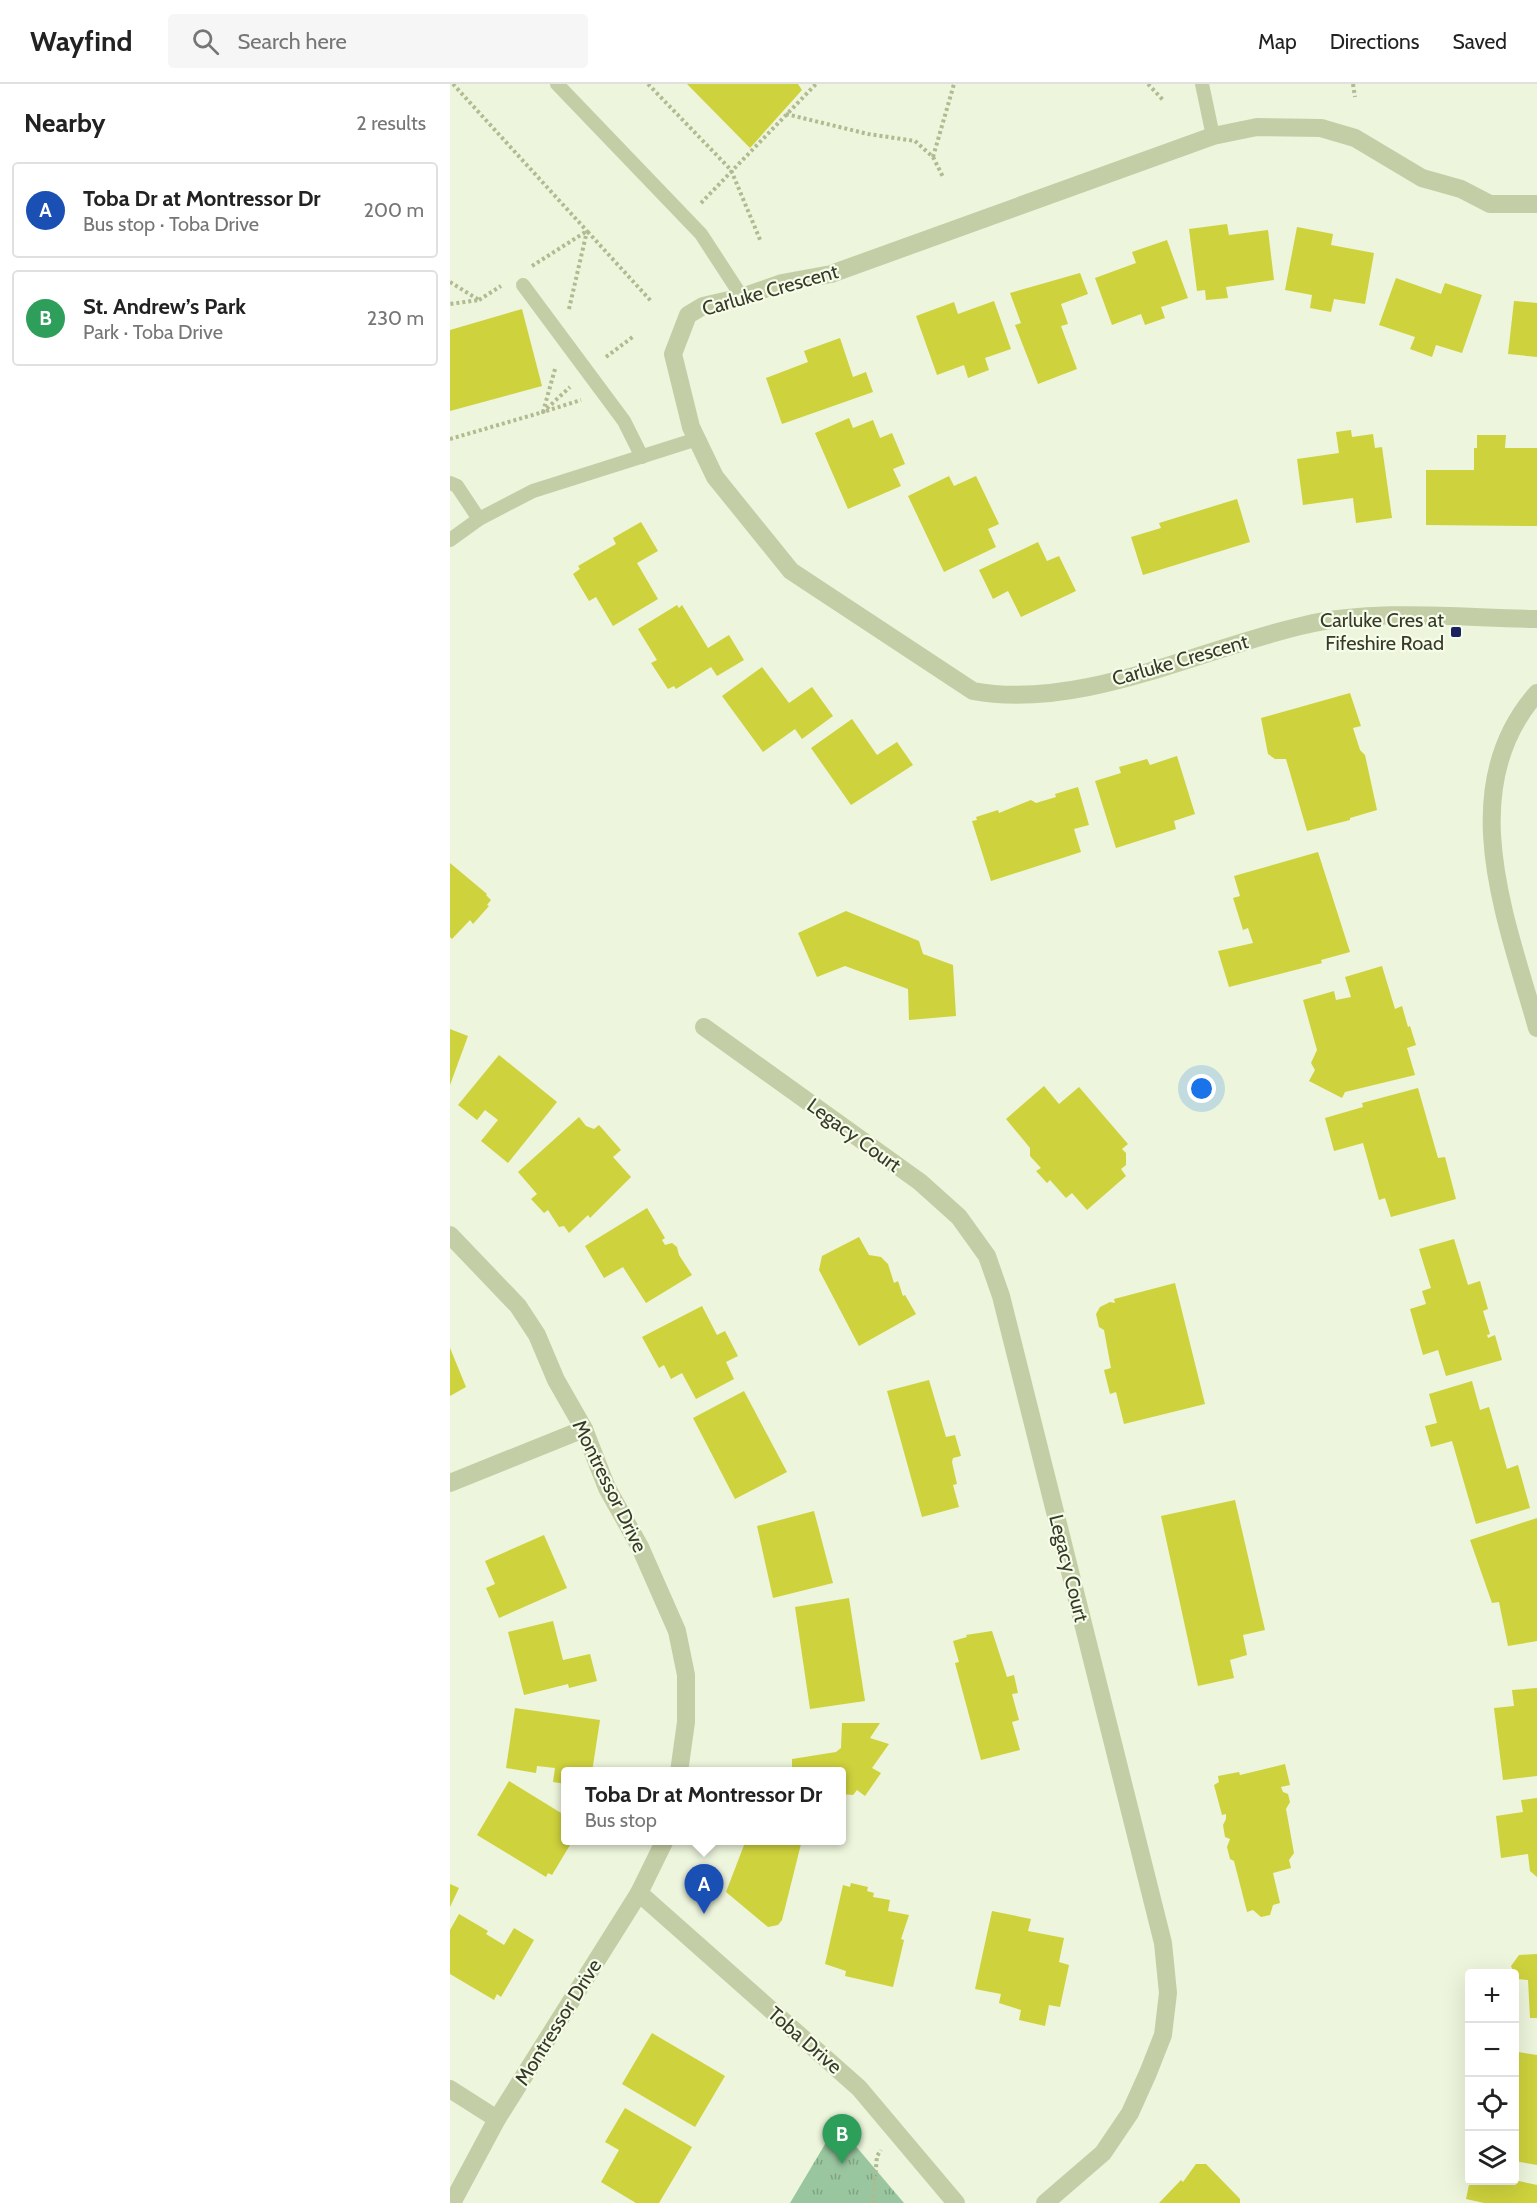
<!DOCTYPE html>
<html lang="en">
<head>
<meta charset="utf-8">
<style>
  :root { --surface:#fff; --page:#f6f6f6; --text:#222; --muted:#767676; --line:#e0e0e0; --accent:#182360 }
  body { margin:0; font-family:Cabin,sans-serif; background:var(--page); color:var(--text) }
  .controls { position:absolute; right:18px; bottom:18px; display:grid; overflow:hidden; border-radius:6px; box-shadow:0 6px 24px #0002 }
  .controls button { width:54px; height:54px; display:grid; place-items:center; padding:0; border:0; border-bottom:2px solid var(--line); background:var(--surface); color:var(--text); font:30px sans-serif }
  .you { position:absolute; left:752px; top:1005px; width:21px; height:21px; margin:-15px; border:4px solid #fff; border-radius:50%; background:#1a73e8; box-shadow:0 0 0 9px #1a73e833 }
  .badge { display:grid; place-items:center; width:39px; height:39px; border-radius:50%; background:var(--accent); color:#fff; font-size:20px; font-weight:700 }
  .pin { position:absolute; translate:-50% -50px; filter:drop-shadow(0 2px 3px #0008) }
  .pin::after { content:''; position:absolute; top:32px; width:21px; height:18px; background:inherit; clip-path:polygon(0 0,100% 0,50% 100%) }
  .popup { position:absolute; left:111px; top:1683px; width:285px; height:78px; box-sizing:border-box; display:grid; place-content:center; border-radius:6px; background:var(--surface); filter:drop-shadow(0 2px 4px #0005); font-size:20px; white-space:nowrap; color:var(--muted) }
  .popup b { font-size:22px; color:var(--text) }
  .popup::after { content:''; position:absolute; left:50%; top:100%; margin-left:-12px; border:12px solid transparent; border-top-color:var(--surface) }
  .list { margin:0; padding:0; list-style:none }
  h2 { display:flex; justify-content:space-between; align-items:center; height:78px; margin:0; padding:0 24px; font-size:26px }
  h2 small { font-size:20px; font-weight:400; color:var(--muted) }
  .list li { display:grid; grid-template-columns:39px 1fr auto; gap:18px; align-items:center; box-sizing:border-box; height:96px; margin:0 12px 12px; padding:0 12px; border:2px solid var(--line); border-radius:6px }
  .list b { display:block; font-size:22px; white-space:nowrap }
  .list p { margin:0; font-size:20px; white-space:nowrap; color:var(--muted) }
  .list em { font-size:20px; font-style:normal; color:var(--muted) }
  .icon { flex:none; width:33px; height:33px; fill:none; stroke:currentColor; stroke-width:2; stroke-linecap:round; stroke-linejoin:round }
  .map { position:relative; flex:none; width:1087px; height:2119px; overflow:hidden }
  header { display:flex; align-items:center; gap:36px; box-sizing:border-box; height:84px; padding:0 30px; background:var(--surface); border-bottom:2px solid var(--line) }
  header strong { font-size:28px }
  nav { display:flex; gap:33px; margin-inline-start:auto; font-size:21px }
  .search { width:420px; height:54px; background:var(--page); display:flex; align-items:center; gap:15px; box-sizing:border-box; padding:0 21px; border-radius:6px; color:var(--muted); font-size:22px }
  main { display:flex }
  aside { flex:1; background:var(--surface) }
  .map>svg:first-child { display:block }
  .park { fill:url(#park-tufts) }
  .building { fill:#ced23c }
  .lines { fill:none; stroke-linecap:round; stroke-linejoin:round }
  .path { stroke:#b1ba90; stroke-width:4; stroke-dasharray:3 3; stroke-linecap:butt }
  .lane { stroke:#c4cea6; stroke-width:14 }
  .street { stroke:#c4cea6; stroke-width:18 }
  .poi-dot { fill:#182360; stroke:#f5fce9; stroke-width:2 }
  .labels { text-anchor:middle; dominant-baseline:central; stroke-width:4.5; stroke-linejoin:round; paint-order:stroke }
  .street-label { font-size:20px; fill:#383a28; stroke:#f5fce9 }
  .poi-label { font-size:20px; fill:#383a28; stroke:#f5fce9; text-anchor:end }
</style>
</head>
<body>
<header>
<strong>Wayfind</strong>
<div class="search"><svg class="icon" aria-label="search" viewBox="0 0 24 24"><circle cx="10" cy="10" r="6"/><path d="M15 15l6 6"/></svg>Search here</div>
<nav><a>Map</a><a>Directions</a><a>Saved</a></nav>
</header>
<main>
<aside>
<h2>Nearby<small>2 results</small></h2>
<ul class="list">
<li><span class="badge" style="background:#1a4fb4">A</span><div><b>Toba Dr at Montressor Dr</b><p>Bus stop · Toba Drive</p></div><em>200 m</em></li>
<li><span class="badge" style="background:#2e9e5b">B</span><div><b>St. Andrew’s Park</b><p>Park · Toba Drive</p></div><em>230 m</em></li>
</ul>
</aside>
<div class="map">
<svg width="1087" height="2119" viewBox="0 0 1087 2119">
  <defs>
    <pattern id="park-tufts" width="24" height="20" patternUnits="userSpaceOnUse" patternTransform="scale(1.5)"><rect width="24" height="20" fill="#9ac69f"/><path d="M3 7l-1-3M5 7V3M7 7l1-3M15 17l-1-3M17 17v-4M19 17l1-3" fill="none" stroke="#7fa282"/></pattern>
  </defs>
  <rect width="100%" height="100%" fill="#edf5dc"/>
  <polygon class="park" points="387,2040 454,2119 340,2119"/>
  <g class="building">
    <polygon points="237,0 348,0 352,6 300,64"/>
    <polygon points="777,140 779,151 818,146 824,196 776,203 778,214 756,216 755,206 747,207 739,145"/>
    <polygon points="847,143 883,150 881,161 924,169 915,220 884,215 881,228 860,224 862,211 835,206"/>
    <polygon points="717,156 738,214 711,223 715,234 695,241 691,230 662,241 645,194 686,179 682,168"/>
    <polygon points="630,189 638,210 611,220 618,240 611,242 627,285 588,300 565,241 571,239 560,209"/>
    <polygon points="946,194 991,210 995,199 1032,211 1012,269 986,261 982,273 960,265 965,253 929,241"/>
    <polygon points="544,217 561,265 535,274 539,286 518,294 514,281 487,291 466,232 504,218 508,230"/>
    <polygon points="1064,217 1087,219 1087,273 1058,270"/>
    <polygon points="72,225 92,302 0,327 0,246"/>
    <polygon points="390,254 403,293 416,288 423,308 332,340 316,294 358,278 354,267"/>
    <polygon points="399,334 403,344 423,336 430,354 442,349 455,380 443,385 451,402 398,425 365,349"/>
    <polygon points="901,346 902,353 923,350 925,364 932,363 942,434 906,439 903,414 853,421 847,375 889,369 886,348"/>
    <polygon points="1027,351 1056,351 1055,364 1087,364 1087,442 976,441 976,386 1024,386 1024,364 1027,364"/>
    <polygon points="499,392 504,402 526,392 549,440 538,445 546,463 494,488 458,412"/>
    <polygon points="787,415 800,458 693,491 681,453 711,444 709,439"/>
    <polygon points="191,438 208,467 187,479 208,515 163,542 146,513 139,517 123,490 130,485 128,482 166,460 163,454"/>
    <polygon points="588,458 597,477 609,472 626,507 571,533 558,507 543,515 529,486"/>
    <polygon points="227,521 229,524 232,521 258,564 279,551 294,576 267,592 261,583 226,605 224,602 218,605 201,579 207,576 188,545"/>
    <polygon points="312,583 339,619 362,603 383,632 352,655 345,645 313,668 272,612"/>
    <polygon points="900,609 911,642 903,644 910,666 915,671 927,726 900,734 900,736 857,747 836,675 825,675 818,670 811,634"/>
    <polygon points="402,635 427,671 447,658 463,681 401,721 361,664"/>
    <polygon points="727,672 745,730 724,737 726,745 666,764 645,697 671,689 669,683 697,675 700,681"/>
    <polygon points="628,703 639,741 624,745 631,768 541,797 522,737 527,736 526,733 548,726 549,729 581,716 586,719 606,713 605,710"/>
    <polygon points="868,768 900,868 871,876 872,879 779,903 768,867 803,859 798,844 793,846 783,814 790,812 784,792"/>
    <polygon points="0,779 37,810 36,811 41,816 37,821 39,822 23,840 20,836 2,855 0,853"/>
    <polygon points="396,827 469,857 473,870 503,881 506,932 459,936 458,905 395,882 367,893 348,849"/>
    <polygon points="932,882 945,925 952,922 958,943 960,942 966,961 957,964 965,991 895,1008 892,1014 859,997 865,986 861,979 867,966 853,916 884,907 886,916 901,913 895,893"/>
    <polygon points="0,945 18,952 0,1001"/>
    <polygon points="49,971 107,1018 58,1079 31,1057 48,1036 35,1026 27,1036 8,1021"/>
    <polygon points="594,1002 609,1020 629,1003 678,1060 672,1065 676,1069 676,1081 671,1085 676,1092 637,1126 622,1109 616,1114 600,1096 597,1099 586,1087 591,1084 580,1072 580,1064 556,1035"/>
    <polygon points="968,1004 988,1074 995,1073 1006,1115 941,1133 935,1114 929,1116 913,1059 884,1067 875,1034 913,1023 912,1019"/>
    <polygon points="129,1033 136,1042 144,1045 149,1041 171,1066 163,1073 181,1093 140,1134 138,1131 119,1149 114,1142 109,1143 98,1126 94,1129 81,1115 87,1110 68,1088"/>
    <polygon points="197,1124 215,1154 212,1156 215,1161 222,1159 227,1163 229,1171 242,1191 196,1219 173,1183 154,1194 135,1162"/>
    <polygon points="409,1153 419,1171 431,1173 438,1180 444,1199 448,1197 453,1212 455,1211 466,1230 409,1262 369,1186 372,1172"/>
    <polygon points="1004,1155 1018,1201 1030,1197 1038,1225 1033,1227 1040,1250 1037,1251 1038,1254 1045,1251 1052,1276 996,1292 988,1266 973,1271 960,1225 976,1220 972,1207 981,1204 969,1165"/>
    <polygon points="725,1199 755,1320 674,1340 666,1308 660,1310 654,1286 661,1284 654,1246 649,1243 646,1230 650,1223 660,1218 665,1219 664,1215"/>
    <polygon points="252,1222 267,1251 275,1247 288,1272 276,1278 284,1295 246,1315 232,1289 221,1295 214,1281 209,1284 192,1253"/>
    <polygon points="0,1264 16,1303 0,1312"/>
    <polygon points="479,1296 496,1353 505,1351 511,1372 503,1374 502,1378 507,1400 503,1401 509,1423 472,1433 437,1307"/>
    <polygon points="1022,1297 1030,1326 1039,1323 1057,1385 1068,1381 1080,1424 1026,1440 1002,1357 981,1363 975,1342 987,1339 979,1310"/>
    <polygon points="294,1307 337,1388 285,1415 243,1334"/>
    <polygon points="785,1416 815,1546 793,1551 797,1571 780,1576 784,1594 748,1602 711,1432"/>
    <polygon points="364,1427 383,1499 323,1514 307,1442"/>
    <polygon points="1087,1434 1087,1557 1058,1562 1049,1518 1042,1519 1020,1456"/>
    <polygon points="94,1451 117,1504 49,1534 36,1504 45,1500 35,1477"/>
    <polygon points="399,1514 415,1617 360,1625 345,1523"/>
    <polygon points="103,1537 113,1576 140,1570 147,1597 119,1604 118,1600 74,1611 58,1548"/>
    <polygon points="542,1547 557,1593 564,1591 568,1609 562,1610 569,1636 562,1638 570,1666 531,1676 505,1579 509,1578 503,1557 517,1553 516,1551"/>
    <polygon points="1087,1604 1087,1692 1053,1696 1044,1624 1064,1622 1062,1606"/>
    <polygon points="65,1624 150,1636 142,1688 116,1688 116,1700 103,1698 105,1684 87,1682 86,1689 56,1684"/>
    <polygon points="392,1639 430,1639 420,1654 439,1660 422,1684 431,1689 415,1712 407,1706 403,1711 392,1710 392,1688 342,1688 342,1675 386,1668 391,1664"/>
    <polygon points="835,1680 840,1701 831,1703 833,1708 838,1710 840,1718 836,1725 844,1769 839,1776 841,1784 823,1789 830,1819 823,1821 820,1831 811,1833 803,1826 797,1828 784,1777 780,1775 777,1763 780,1755 775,1753 773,1741 776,1735 776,1730 772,1731 764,1701 769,1698 768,1692 789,1688 790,1691"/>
    <polygon points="59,1697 116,1732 116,1756 123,1756 102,1791 98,1789 96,1793 27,1751"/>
    <polygon points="1087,1714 1087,1793 1080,1787 1078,1770 1051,1774 1046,1732 1073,1728 1071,1716"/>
    <polygon points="296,1756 352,1756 332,1836 328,1841 318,1843 276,1808"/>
    <polygon points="401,1799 418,1803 417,1807 424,1809 423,1813 440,1816 438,1827 459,1831 451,1855 454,1856 443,1903 395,1892 396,1887 375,1880 393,1801 400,1803"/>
    <polygon points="0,1800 9,1804 0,1823"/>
    <polygon points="542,1827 581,1835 578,1847 614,1854 609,1878 619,1881 610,1923 599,1921 595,1942 569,1936 571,1926 549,1919 551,1910 525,1905"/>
    <polygon points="9,1830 38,1847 36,1850 54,1861 64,1844 84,1856 51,1913 47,1910 44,1916 0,1890 0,1846"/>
    <polygon points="1087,1870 1087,1934 1080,1934 1078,1896 1066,1895 1061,1882 1069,1871"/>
    <polygon points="202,1949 275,1992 245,2043 172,2000"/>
    <polygon points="1068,1968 1087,1971 1087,2081 1064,2077 1064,1991"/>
    <polygon points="175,2024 242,2063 209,2119 186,2119 151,2098 169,2066 155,2058"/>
    <polygon points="746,2080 756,2080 790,2115 790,2119 709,2119 731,2096 733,2098"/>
    <polygon points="1020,2096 1064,2096 1087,2101 1087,2119 1034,2119 1016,2115"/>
  </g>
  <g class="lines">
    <g class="path">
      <polyline points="3,0 137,147 119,225"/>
      <polyline points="198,0 281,86 311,158"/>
      <polyline points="698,0 713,16"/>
      <polyline points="903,0 905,13"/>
      <polyline points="336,30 418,50 465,57 483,73 493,93"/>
      <polyline points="483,73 504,0"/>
      <polyline points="251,119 366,0"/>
      <polyline points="82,182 137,147 201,217"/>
      <polyline points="0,198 29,216 0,220"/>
      <polyline points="29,216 51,202"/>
      <polyline points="156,273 184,252"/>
      <polyline points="105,285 93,328 131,316"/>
      <polyline points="0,355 93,328 120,303"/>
      <polyline points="423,2119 427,2072 431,2066"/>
    </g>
    <g class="lane">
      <polyline points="107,0 251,150 292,213"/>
      <polyline points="752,0 763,52"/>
      <polyline points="73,201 174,337 192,373"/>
      <polyline points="0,399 7,402 29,435"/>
      <polyline points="0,456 29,435 83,407 247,355"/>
    </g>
    <g class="street">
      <path d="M1087,120h-47l-29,-15 -39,-11 -67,-40 -34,-10 -64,-1 -44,9 -382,138 -49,9 -40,14 -39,9 -15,9 -15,39 18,73 24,50 76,94 182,120c107,20 229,-43 332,-66 72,-17 158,-7 232,-6"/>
      <path d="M1087,609c-85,96 -30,228 0,335"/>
      <polyline points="254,943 470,1098 509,1133 537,1172 551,1212 713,1859 718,1909 713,1951 698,1989 680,2029 653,2069 595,2119"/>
      <polyline points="0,1151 68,1222 87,1251 106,1296 134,1345 157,1404 190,1463 227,1547 236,1591 236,1638 229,1688"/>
      <polyline points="0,1399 134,1345"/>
      <polyline points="189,1809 409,2004 506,2119"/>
      <polyline points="0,2005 47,2035"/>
      <polyline points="2,2119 47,2035 189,1809 215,1756"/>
    </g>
  </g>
  <rect class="poi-dot" x="1000" y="542" width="12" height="12" rx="3"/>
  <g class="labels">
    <g class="street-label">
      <text transform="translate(320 206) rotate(-16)">Carluke Crescent</text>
      <text transform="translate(730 576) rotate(-16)">Carluke Crescent</text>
      <text transform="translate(404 1051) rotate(36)">Legacy Court</text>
      <text transform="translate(160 1402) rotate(64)">Montressor Drive</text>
      <text transform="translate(619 1484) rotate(76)">Legacy Court</text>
      <text transform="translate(108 1938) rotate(-58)">Montressor Drive</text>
      <text transform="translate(355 1956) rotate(41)">Toba Drive</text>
    </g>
    <g class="poi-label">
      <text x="994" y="536">Carluke Cres at<tspan x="994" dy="23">Fifeshire Road</tspan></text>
    </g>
  </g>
</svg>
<div class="controls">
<button>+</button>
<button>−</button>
<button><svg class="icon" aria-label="locate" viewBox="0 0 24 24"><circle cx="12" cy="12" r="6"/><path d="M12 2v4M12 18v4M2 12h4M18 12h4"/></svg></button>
<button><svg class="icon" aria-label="layers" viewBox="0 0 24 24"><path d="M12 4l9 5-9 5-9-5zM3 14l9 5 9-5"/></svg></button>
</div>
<div class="you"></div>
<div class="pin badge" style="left:254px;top:1830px;background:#1a4fb4">A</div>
<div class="popup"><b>Toba Dr at Montressor Dr</b>Bus stop</div>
<div class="pin badge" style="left:392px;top:2080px;background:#2e9e5b">B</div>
</div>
</main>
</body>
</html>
